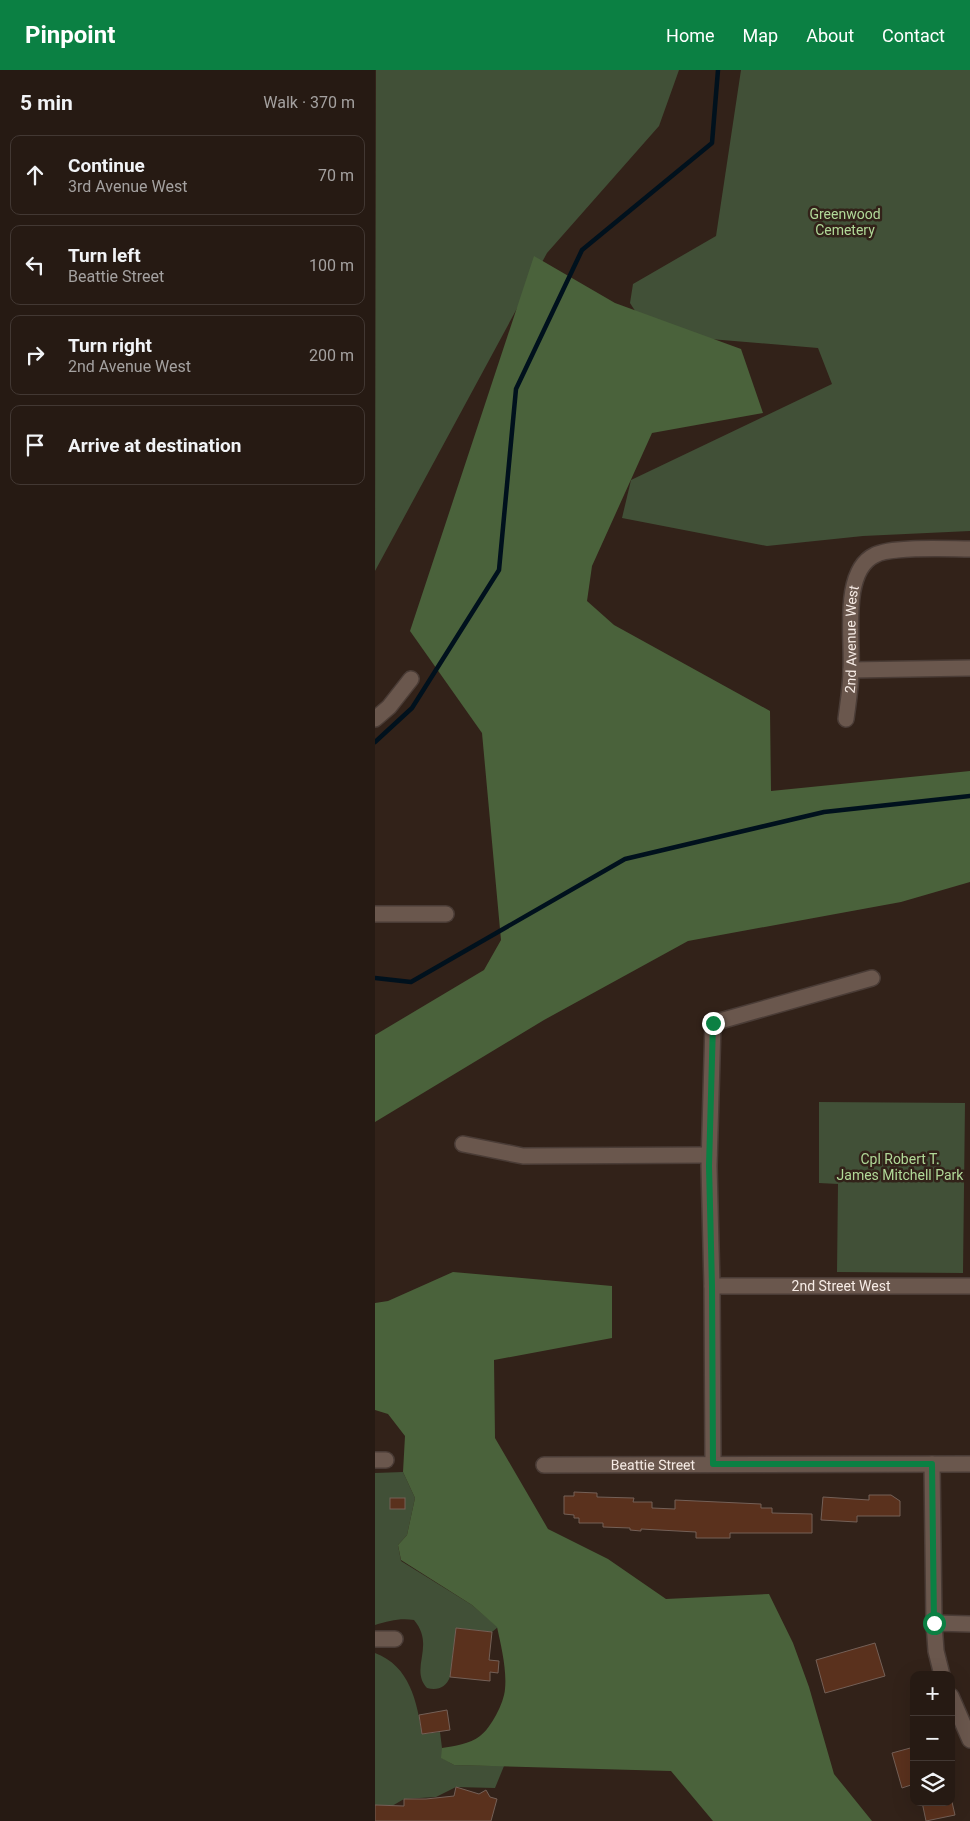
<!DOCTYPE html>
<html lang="en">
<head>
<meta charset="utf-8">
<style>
  :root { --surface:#261a13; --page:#2e231c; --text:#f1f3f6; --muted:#a4a1a0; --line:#423833; --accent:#0b8043 }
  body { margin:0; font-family:Roboto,sans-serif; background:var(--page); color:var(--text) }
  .controls { position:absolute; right:15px; bottom:15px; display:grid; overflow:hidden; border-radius:10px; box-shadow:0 5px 20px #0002 }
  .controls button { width:45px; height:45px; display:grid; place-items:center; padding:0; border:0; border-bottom:1px solid var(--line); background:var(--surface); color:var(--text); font:25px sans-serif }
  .stop { position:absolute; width:15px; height:15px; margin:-11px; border:4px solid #0b8043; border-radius:50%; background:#fff }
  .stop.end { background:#0b8043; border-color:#fff; box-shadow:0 1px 5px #0008 }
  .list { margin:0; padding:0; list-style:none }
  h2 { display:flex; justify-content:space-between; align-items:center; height:65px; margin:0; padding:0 20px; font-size:21px }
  h2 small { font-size:16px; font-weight:400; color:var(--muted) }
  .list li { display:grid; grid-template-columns:32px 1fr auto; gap:15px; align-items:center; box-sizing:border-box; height:80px; margin:0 10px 10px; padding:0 10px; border:1px solid var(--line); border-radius:10px }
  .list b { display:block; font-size:19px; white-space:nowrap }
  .list p { margin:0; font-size:16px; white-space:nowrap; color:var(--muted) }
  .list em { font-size:16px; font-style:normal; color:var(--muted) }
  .icon { flex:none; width:28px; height:28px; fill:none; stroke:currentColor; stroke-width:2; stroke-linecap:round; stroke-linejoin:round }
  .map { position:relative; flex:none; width:595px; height:1751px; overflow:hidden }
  header { display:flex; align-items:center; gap:30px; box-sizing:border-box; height:70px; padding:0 25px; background:var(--accent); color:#fff }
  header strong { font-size:24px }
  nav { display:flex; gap:28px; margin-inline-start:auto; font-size:18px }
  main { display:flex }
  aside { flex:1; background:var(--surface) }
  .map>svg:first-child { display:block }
  .green { fill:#415037 }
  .forest { fill:#4a623b }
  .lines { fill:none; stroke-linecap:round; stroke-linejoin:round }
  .stream { stroke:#00111d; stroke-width:4.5 }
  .building { fill:#5a311d; stroke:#746057 }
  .street-casing { stroke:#4a3c36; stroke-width:18 }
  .street { stroke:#6a574d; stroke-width:15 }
  .route { stroke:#0b8043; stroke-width:6 }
  .labels { text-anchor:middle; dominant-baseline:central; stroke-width:5; stroke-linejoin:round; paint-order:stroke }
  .park-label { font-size:14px; fill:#b1d998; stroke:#322219 }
  .street-label { font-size:14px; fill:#f7ece6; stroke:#322219 }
</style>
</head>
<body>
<header>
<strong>Pinpoint</strong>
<nav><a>Home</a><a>Map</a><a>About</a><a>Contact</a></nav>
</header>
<main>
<aside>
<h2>5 min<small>Walk · 370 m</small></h2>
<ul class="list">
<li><svg class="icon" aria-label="ahead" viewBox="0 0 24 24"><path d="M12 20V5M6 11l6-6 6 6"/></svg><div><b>Continue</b><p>3rd Avenue West</p></div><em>70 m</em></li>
<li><svg class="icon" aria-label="left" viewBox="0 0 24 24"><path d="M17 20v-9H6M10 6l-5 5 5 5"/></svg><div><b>Turn left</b><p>Beattie Street</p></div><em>100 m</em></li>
<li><svg class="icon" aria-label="right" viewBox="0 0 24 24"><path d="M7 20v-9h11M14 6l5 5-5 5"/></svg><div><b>Turn right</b><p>2nd Avenue West</p></div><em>200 m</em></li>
<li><svg class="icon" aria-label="arrive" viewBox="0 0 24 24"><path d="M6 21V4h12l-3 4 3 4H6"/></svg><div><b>Arrive at destination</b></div></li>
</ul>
</aside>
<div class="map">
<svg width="595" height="1751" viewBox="0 0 595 1751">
  <rect width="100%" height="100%" fill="#322219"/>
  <g class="green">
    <polygon points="1,0 304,0 284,56 172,183 0,501"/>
    <polygon points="366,0 595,0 595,461 488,466 392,476 247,448 256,410 457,314 443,278 275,264 255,233 258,214 341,166"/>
    <polygon points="444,1032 590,1033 588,1203 462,1202 463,1114 444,1113"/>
    <path d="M28,1402l12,26 -8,37 -9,10 3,16 71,44 26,22 -6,5 -36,-4 -6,49c-4,10 -12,14 -23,11 -18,-20 9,-42 -13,-68 -15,-2 -25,1 -39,5v-152z"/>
    <path d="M0,1583c35,13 42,49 47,81l18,-2 2,16v10l12,7 50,1 -9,22 -39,-1 -20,10 -32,2 -12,7 -17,-1z"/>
  </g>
  <g class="forest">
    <polygon points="159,186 240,233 366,279 388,343 277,363 217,496 212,531 239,555 395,641 396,721 595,701 595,812 526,832 313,871 169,950 0,1052 0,965 109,900 126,870 107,663 35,561"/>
    <path d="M78,1202l159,14v52l-118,22 1,78 53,91 60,30 58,40 103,-5 24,49 16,44 25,87 38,47h-159l-42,-50 -217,-6 -13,-7 1,-10c12,-2 28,-4 38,-12 11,-8 24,-33 25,-47 2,-19 -4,-44 -8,-62l-25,-22 -71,-45 -3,-15 9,-10 8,-37 -12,-26 2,-36 -17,-22 -13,-4v-107l13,-2z"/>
  </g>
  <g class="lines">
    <g class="stream">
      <polyline points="0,672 37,638 124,500 141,319 207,180 337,73 343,0"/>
      <polyline points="0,908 36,912 250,789 449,742 595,726"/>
    </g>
  </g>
  <g class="building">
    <polygon points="199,1422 222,1423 222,1427 259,1428 258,1432 277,1432 277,1438 300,1439 300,1430 386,1434 386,1438 397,1438 397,1443 437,1444 437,1463 355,1463 355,1468 321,1468 321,1462 266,1459 266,1461 255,1460 255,1458 228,1457 228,1453 204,1453 204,1448 199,1448 199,1445 189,1444 189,1426 199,1426"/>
    <polygon points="494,1425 516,1425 525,1431 525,1446 482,1446 482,1452 446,1450 448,1427 494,1430"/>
    <rect x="15" y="1428" width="15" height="11"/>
    <polygon points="81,1558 117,1562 114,1590 124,1591 123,1603 115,1602 115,1611 75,1607"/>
    <polygon points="500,1573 510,1606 450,1623 441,1590"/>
    <polygon points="72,1640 75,1660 47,1664 44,1645"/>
    <polygon points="539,1677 539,1714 527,1718 517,1683"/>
    <polygon points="81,1717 104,1724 111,1720 115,1727 122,1729 116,1751 0,1751 0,1735 29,1736 29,1729 51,1729 79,1726"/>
    <polygon points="547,1732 577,1732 580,1745 551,1751"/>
  </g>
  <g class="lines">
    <defs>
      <g id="street">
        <polyline points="476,600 595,598"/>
        <polyline points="0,649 14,637 36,609"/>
        <path id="s1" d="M471,649c2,-16 5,-33 5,-50 2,-30 -10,-98 24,-114 17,-9 73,-6 95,-6"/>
        <polyline points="0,844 71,844"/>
        <polyline points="88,1074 148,1086 334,1085"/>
        <path id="s2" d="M337,1216h258"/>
        <polyline points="0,1390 11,1390"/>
        <polyline points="338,1394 337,1216 334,1096 338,953 497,908"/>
        <polyline points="557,1394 559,1553 561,1581 567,1605"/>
        <path id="s3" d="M169,1395l426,-1"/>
        <polyline points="559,1553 595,1554"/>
        <polyline points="0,1569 20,1569"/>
        <polyline points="576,1626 595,1670"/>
      </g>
    </defs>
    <use href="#street" class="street-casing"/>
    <use href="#street" class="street"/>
  </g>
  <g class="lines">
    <polyline class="route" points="338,953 334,1096 337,1216 338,1394 557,1394 559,1553"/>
  </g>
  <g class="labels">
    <g class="park-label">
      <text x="470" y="144">Greenwood<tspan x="470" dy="16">Cemetery</tspan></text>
      <text x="525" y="1089">Cpl Robert T.<tspan x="525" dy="16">James Mitchell Park</tspan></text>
    </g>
    <g class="street-label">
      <text stroke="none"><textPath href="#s1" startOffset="80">2nd Avenue West</textPath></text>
      <text stroke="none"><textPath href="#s2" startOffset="129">2nd Street West</textPath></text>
      <text stroke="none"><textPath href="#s3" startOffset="109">Beattie Street</textPath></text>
    </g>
  </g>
</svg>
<div class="controls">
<button>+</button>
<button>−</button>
<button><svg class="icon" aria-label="layers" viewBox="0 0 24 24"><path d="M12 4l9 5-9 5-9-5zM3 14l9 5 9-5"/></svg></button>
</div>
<div class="stop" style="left:559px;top:1553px"></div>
<div class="stop end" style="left:338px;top:953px"></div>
</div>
</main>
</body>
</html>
